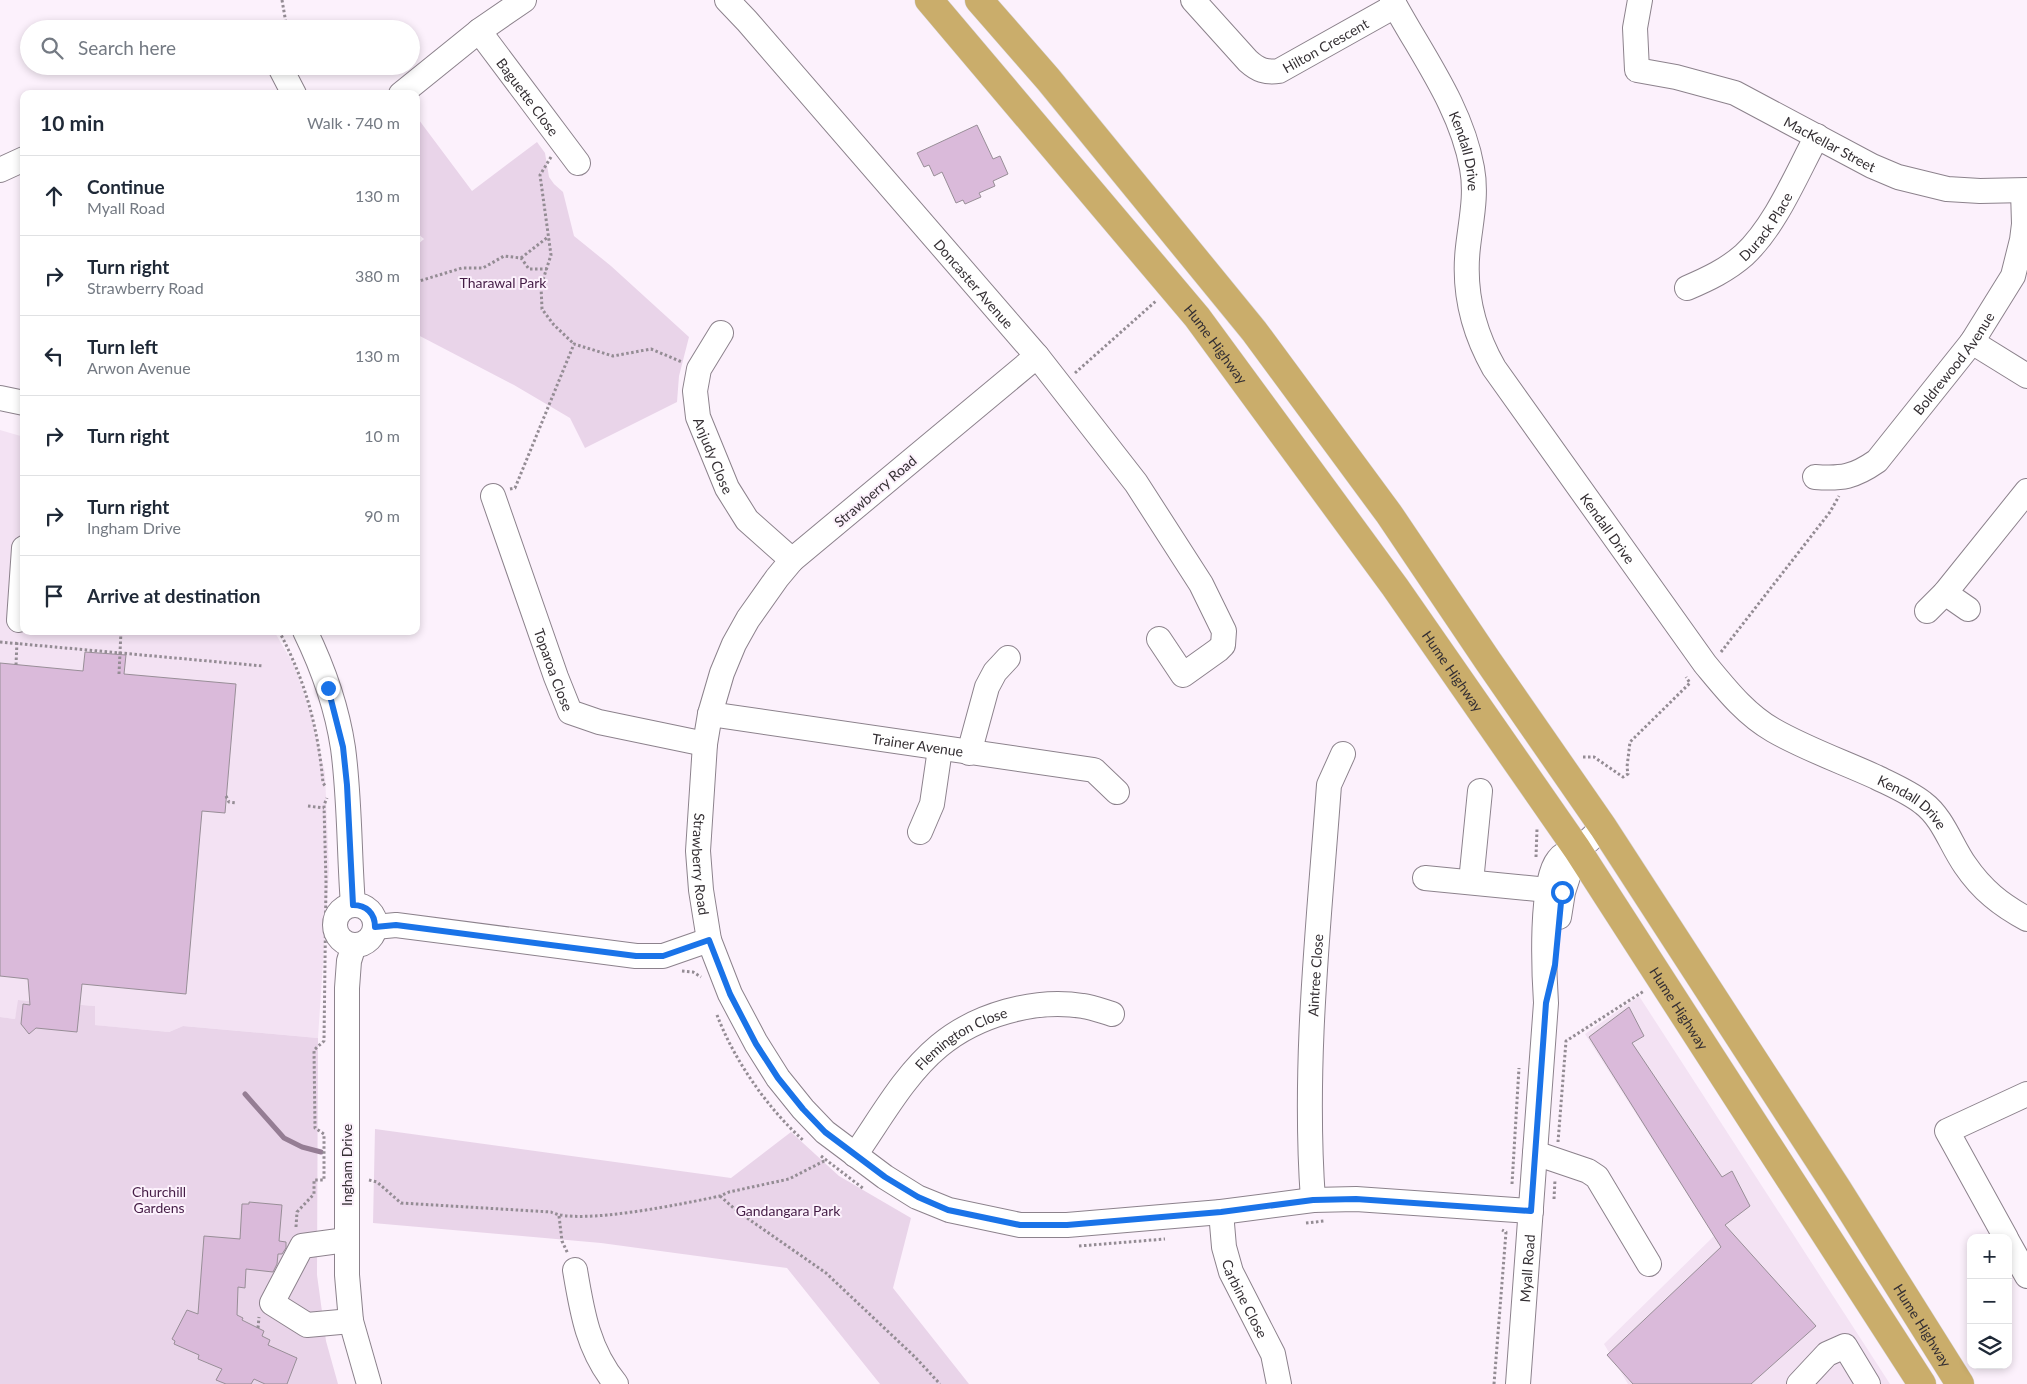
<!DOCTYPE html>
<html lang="en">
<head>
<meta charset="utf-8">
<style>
  :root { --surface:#fff; --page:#f2f2f3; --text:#1f2937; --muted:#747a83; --line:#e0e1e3 }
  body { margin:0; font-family:Lato,sans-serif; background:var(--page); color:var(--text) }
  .controls { position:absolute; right:15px; bottom:15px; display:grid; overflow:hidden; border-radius:10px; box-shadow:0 2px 8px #0003 }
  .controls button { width:45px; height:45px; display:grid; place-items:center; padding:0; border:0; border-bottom:1px solid var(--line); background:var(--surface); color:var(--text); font:25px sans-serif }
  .stop { position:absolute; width:15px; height:15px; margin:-11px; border:4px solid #1a73e8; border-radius:50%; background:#fff }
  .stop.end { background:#1a73e8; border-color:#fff; box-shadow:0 1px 5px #0008 }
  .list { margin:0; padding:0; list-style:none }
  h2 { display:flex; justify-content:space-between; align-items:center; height:65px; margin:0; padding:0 20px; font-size:21px }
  h2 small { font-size:16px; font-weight:400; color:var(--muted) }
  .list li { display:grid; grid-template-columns:32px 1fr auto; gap:15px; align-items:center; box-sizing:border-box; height:80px; padding:0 20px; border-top:1px solid var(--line) }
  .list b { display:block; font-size:19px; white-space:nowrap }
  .list p { margin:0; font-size:16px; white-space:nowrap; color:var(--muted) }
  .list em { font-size:16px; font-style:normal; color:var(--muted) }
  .icon { flex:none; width:28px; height:28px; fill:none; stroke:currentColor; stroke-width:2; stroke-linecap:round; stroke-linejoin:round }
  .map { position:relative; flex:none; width:2027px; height:1384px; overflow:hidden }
  .search { position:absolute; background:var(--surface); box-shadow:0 2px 8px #0003; left:20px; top:20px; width:400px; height:55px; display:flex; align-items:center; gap:12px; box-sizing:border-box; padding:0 18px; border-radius:28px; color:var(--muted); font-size:19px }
  .panel { position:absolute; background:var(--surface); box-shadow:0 2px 8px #0003; left:20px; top:90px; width:400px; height:545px; border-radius:10px }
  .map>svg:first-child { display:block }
  .built { fill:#f3e2f3 }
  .green { fill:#e9d4e9 }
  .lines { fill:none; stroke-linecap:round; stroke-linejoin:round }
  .stream { stroke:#957d94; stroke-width:5 }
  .building { fill:#dabada; stroke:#988e97 }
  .minor-casing { stroke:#8c828c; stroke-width:26 }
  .highway-casing { stroke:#d6d5d6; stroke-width:29 }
  .path { stroke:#948c94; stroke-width:3; stroke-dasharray:2.5 2.5; stroke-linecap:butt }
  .minor { stroke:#fff; stroke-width:24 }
  .highway { stroke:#caad6b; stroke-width:28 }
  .route { stroke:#1a73e8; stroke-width:6 }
  .labels { text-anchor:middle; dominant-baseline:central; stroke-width:4; stroke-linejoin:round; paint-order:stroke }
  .street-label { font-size:14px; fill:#342f33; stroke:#fcf1fc }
  .park-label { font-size:14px; fill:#441c45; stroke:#fcf1fc }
</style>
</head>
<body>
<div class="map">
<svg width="2027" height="1384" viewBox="0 0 2027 1384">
  <rect width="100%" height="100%" fill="#fcf1fc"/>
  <g class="built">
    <polygon points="0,430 24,437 24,631 274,631 294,665 311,714 325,773 329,871 318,1038 183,1026 169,1032 94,1025 95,1006 19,1000 15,1019 0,1017"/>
    <polygon points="1639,996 1890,1384 1628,1384 1604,1344 1714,1236 1585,1034"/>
  </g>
  <g class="green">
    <polygon points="416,116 472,191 537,142 545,153 549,177 554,184 563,192 574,236 611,266 689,337 679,376 677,402 585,448 570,418 514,385 416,334 416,246 424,239 416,232"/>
    <polygon points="18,1000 95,1006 95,1025 169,1032 183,1026 318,1038 317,1275 326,1341 338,1384 0,1384 0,1017 15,1019"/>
    <polygon points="375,1129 731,1178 791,1132 839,1176 911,1218 893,1288 969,1384 880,1384 787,1268 601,1243 373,1223"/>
  </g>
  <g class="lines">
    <polyline class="stream" points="245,1094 284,1138 302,1147 321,1152"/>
  </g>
  <g class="building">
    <polygon points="977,125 993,159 1000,156 1008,174 993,181 995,186 979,193 981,197 965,204 963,200 956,203 942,172 934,176 929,165 924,167 917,153"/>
    <polygon points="85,652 126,655 124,674 236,684 225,813 202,811 186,994 82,984 77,1032 36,1028 29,1034 21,1024 23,1004 30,1005 28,979 0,976 0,663 83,671"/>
    <polygon points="1629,1007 1644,1036 1632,1043 1722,1177 1732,1171 1750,1206 1725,1225 1816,1326 1751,1384 1633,1384 1607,1355 1721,1247 1589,1037"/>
    <polygon points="249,1202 282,1205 279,1241 286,1242 286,1248 282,1254 278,1254 277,1264 273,1272 246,1269 245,1288 238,1287 237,1315 243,1318 242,1320 264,1331 262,1336 270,1340 268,1345 297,1358 287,1384 265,1384 254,1379 251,1384 226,1384 216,1380 222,1369 198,1359 199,1355 174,1344 175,1341 172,1339 187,1310 198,1314 204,1236 240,1239 242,1204 249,1204"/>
  </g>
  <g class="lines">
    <defs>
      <g id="minor">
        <path id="s1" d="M727,0l20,21 290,335 99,127 65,101 23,47 -1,14 -5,5 -35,25 -24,-36"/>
        <path id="s2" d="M1193,0l55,61c10,9 18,12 31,10l116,-65"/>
        <path id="s3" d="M1392,0c29,54 69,106 80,168 5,27 -1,52 -4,79 -5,43 5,84 26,121l211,296c20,24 40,50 68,66 31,18 70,32 103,47 16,8 33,15 47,26 20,15 28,42 42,62 17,25 36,40 62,54"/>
        <path id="s4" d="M1640,0l-5,28 2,42 39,7 59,16 137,73 26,11 49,12 33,2 47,-1"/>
        <path id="s5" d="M479,31l99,132"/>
        <polyline points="281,69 294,94"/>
        <polyline points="401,94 479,31 524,0"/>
        <polyline points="0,170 24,159"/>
        <path id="s6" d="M1687,288c21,-9 40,-18 57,-33 32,-30 52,-80 73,-119"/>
        <path id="s7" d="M721,333l-22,36 -4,22 3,26 29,71 20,32 45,40"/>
        <polyline points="1972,342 2027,376"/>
        <path id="s8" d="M1037,356l-245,204 -15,18 -29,41 -14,25 -12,29 -12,41 -5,30 -7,107 3,39 8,50 21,54 26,49 22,35 25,31 22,23 60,45 32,20 32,13 71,15h47l154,-13 92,-12 43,-1 175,12"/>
        <polyline points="0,398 24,403"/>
        <path id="s9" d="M1815,477c27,2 39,0 62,-16l95,-119 41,-66 9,-36 2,-16 -1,-33"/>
        <path id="s10" d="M493,496l63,181 14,35 29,10 106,22"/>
        <polyline points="1945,593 1968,609"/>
        <polyline points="1927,611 1945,593 2027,491"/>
        <polyline points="19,620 24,548"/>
        <path d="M305,631c18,37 32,77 38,117 7,52 6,105 10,157"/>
        <path id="s11" d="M710,714l384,56 23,22"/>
        <polyline points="969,753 987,687 995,672 1008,658"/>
        <polyline points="920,832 932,804 940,749"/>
        <polyline points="1425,878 1548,890"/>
        <polyline points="1471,882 1480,791"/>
        <circle cx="355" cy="925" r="20"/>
        <polyline points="1559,917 1563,892 1577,849"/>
        <polyline points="375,927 396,925 636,956 663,956 709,940"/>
        <polyline points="354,945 349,961 347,988 347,1275 351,1321 369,1384"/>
        <polyline points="1535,1153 1588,1171 1597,1177 1649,1264"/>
        <path id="s12" d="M855,1155c26,-37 49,-80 84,-109 37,-31 96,-48 144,-40 9,1 19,5 29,8"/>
        <path id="s13" d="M1313,1200c-10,-139 6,-277 16,-415l14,-31"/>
        <path id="s14" d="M1221,1212l3,35 7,25 42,82 6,30"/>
        <polyline points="2006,1238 1947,1131 2027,1094"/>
        <polyline points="346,1240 302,1246 272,1303 307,1325 351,1321"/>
        <polyline points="2008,1242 2027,1276"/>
        <path d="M575,1270c7,42 13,80 41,114"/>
        <path id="s15" d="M1518,1384l28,-381c-2,-30 -6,-121 12,-143 6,-8 11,-7 19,-11 9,-4 18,-15 26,-22"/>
        <polyline points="1799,1384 1827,1354 1845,1346 1868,1384"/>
      </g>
      <g id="highway">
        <path id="s16" d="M929,0l268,317 198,270 182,262 345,535"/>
        <path id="s17" d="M979,0l69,79 206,252 135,183 99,147 115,166 234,361 123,196"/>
      </g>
    </defs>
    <use href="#minor" class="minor-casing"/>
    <use href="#highway" class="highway-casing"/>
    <g class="path">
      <polyline points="282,0 287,29"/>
      <polyline points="551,157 540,175 551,255 541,286 542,309 554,325 574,344"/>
      <polyline points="521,258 548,237"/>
      <polyline points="416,282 462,268 483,268 504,256 521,258 529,269 547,269"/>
      <polyline points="1075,373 1156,301"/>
      <polyline points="510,489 515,488 574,344 613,356 651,349 682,362"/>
      <path d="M279,631c26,49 39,96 44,152l3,4"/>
      <polyline points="0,642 263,666"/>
      <polyline points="1721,652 1830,512 1839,496"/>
      <polyline points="16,665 17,641"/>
      <polyline points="119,674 121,631"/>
      <polyline points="1583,757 1594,757 1623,777 1628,774 1627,767 1630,742 1690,683 1686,677"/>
      <polyline points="226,796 229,802 237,803"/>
      <polyline points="308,806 324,808"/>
      <polyline points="1536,857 1537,829"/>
      <polyline points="682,971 693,972 701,977"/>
      <path d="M717,1015c17,45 51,94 87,126"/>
      <polyline points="1558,1142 1566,1041 1644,991"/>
      <polyline points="821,1156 864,1189"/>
      <path d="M369,1180l8,2 24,21 150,9c27,14 136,-9 169,-16l9,-4 60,-13 37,-19"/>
      <polyline points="1512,1184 1519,1068"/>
      <polyline points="720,1196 737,1211 826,1273 915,1357 940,1384"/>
      <polyline points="1554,1199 1555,1180"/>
      <polyline points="559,1216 562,1241 568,1254"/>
      <polyline points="1306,1223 1324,1221"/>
      <polyline points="296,1227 297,1212 314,1194 314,1180 324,1180 324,1134 315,1128 314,1050 324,1041 326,882 324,805 327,798"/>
      <polyline points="1079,1246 1165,1239"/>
      <polyline points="258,1328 259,1317"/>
      <polyline points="1494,1384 1506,1232 1502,1230"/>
    </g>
    <use href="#minor" class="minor"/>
    <use href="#highway" class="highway"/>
  </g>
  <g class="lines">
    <path class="route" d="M328,688l15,59 4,38 6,120c13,0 22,8 22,22l21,-2 240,31h27l46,-16 21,54 26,50 22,34 25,31 22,23 60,45 33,20 30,13 72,15h47l154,-13 92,-12 43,-1 175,12 15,-208 9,-38 7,-73"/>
  </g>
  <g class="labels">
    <g class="street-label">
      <text stroke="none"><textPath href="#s2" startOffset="169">Hilton Crescent</textPath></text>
      <text stroke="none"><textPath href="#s5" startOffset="82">Baguette Close</textPath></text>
      <text stroke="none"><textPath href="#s4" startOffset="279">MacKellar Street</textPath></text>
      <text stroke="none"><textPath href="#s3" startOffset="169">Kendall Drive</textPath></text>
      <text stroke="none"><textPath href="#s6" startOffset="102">Durack Place</textPath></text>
      <text stroke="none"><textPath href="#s1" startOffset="376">Doncaster Avenue</textPath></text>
      <text stroke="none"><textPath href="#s16" startOffset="448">Hume Highway</textPath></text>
      <text stroke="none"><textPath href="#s9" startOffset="190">Boldrewood Avenue</textPath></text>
      <text stroke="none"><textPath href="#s7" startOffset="132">Anjudy Close</textPath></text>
      <text transform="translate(875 491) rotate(-40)">Strawberry Road</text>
      <text stroke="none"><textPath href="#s3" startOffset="589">Kendall Drive</textPath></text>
      <text stroke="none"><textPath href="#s10" startOffset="184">Toparoa Close</textPath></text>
      <text stroke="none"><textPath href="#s16" startOffset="852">Hume Highway</textPath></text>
      <text stroke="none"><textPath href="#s11" startOffset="210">Trainer Avenue</textPath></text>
      <text stroke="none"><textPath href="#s3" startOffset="1009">Kendall Drive</textPath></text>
      <text stroke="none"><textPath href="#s8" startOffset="646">Strawberry Road</textPath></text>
      <text stroke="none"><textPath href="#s13" startOffset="225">Aintree Close</textPath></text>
      <text stroke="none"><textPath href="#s16" startOffset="1258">Hume Highway</textPath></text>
      <text stroke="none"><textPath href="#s12" startOffset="161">Flemington Close</textPath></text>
      <text transform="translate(346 1165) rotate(-90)">Ingham Drive</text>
      <text stroke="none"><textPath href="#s15" startOffset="116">Myall Road</textPath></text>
      <text stroke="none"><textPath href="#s14" startOffset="91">Carbine Close</textPath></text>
      <text stroke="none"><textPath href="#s17" startOffset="1629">Hume Highway</textPath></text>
    </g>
    <g class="park-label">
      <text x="503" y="282">Tharawal Park</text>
      <text x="159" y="1191">Churchill<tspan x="159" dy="16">Gardens</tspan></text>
      <text x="788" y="1210">Gandangara Park</text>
    </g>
  </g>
</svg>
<div class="controls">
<button>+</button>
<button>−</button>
<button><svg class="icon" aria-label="layers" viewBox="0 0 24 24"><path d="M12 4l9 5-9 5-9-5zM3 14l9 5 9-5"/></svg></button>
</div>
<div class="stop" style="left:1562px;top:892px"></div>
<div class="stop end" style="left:328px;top:688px"></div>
<div class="search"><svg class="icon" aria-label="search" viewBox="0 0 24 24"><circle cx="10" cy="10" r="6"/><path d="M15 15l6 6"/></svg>Search here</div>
<section class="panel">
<h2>10 min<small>Walk · 740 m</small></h2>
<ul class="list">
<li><svg class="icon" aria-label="ahead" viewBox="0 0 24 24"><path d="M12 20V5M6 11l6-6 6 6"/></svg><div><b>Continue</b><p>Myall Road</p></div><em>130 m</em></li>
<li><svg class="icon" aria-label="right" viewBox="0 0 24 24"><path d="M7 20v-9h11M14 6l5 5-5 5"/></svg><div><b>Turn right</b><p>Strawberry Road</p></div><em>380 m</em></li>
<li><svg class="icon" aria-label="left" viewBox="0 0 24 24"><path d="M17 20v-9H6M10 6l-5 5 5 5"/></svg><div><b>Turn left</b><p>Arwon Avenue</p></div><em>130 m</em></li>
<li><svg class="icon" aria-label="right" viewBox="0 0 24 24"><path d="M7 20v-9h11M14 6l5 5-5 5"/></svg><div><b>Turn right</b></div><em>10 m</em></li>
<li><svg class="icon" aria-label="right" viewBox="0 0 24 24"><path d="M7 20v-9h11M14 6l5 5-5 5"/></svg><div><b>Turn right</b><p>Ingham Drive</p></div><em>90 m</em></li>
<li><svg class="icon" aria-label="arrive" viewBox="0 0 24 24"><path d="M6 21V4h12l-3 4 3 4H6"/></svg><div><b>Arrive at destination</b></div></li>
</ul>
</section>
</div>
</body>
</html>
